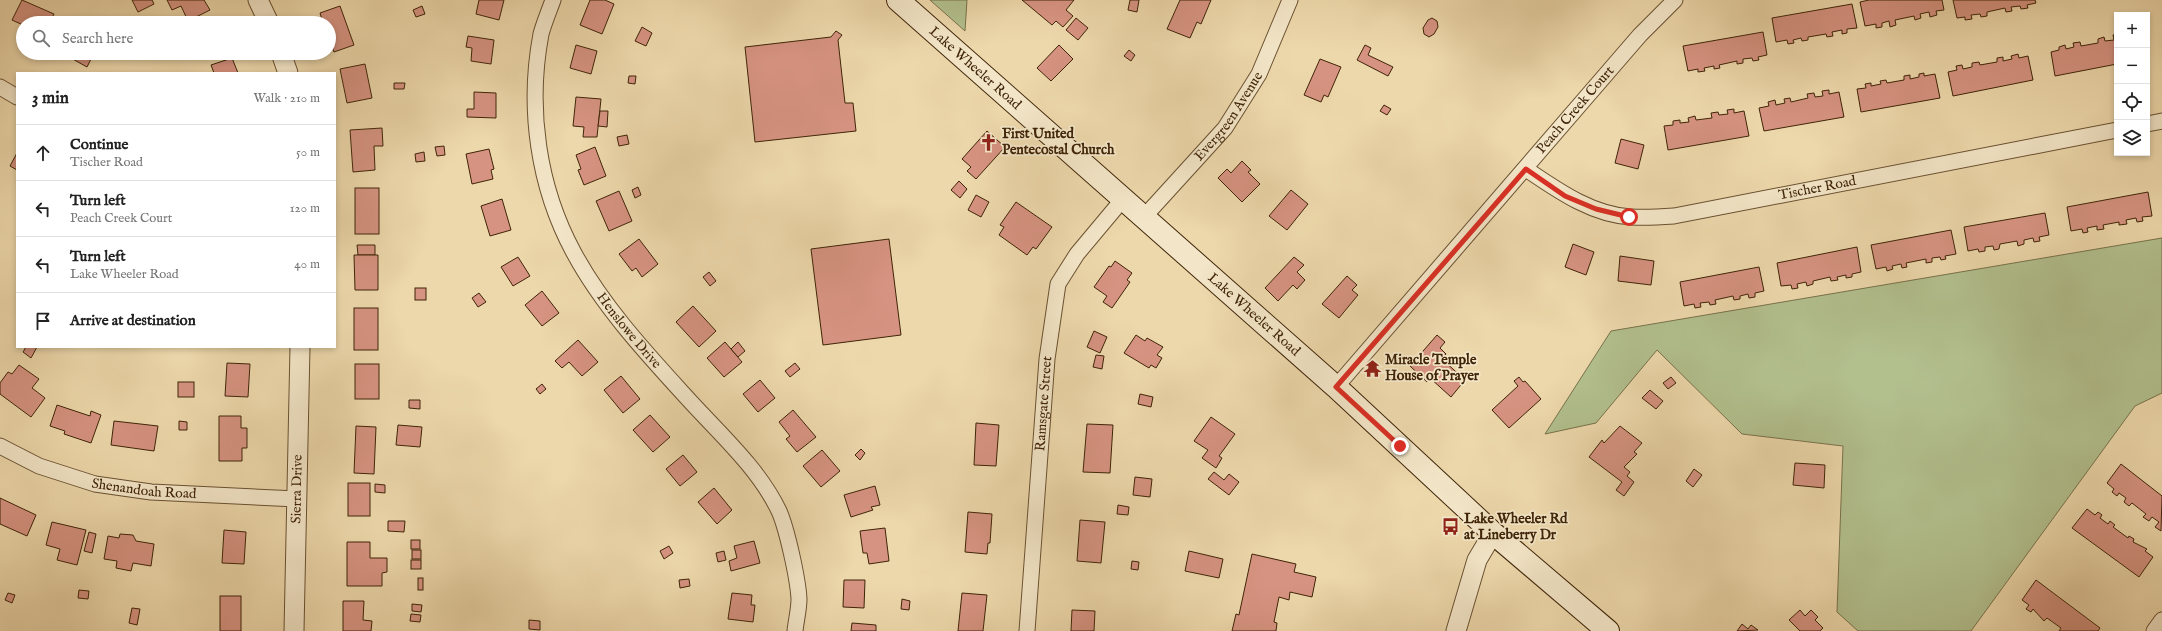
<!DOCTYPE html>
<html lang="en">
<head>
<meta charset="utf-8">
<style>
  :root { --surface:#fff; --page:#f2f2f2; --text:#222; --muted:#767676; --line:#e0e0e0 }
  body { margin:0; font-family:"IM FELL English",serif; background:var(--page); color:var(--text) }
  .controls { position:absolute; right:12px; top:12px; display:grid; overflow:hidden; border-radius:0px; box-shadow:0 2px 6px #0003 }
  .controls button { width:36px; height:36px; display:grid; place-items:center; padding:0; border:0; border-bottom:1px solid var(--line); background:var(--surface); color:var(--text); font:20px sans-serif }
  .stop { position:absolute; width:12px; height:12px; margin:-9px; border:3px solid #d93025; border-radius:50%; background:#fff }
  .stop.end { background:#d93025; border-color:#fff; box-shadow:0 1px 4px #0008 }
  .list { margin:0; padding:0; list-style:none }
  h2 { display:flex; justify-content:space-between; align-items:center; height:52px; margin:0; padding:0 16px; font-size:17px }
  h2 small { font-size:13px; font-weight:400; color:var(--muted) }
  .list li { display:grid; grid-template-columns:26px 1fr auto; gap:12px; align-items:center; box-sizing:border-box; height:56px; padding:0 16px; border-top:1px solid var(--line) }
  .list b { display:block; font-size:15px; white-space:nowrap }
  .list p { margin:0; font-size:13px; white-space:nowrap; color:var(--muted) }
  .list em { font-size:13px; font-style:normal; color:var(--muted) }
  .icon { flex:none; width:22px; height:22px; fill:none; stroke:currentColor; stroke-width:2; stroke-linecap:round; stroke-linejoin:round }
  .map { position:relative; flex:none; width:2162px; height:631px; overflow:hidden }
  .search { position:absolute; background:var(--surface); box-shadow:0 2px 6px #0003; left:16px; top:16px; width:320px; height:44px; display:flex; align-items:center; gap:10px; box-sizing:border-box; padding:0 14px; border-radius:22px; color:var(--muted); font-size:15px }
  .panel { position:absolute; background:var(--surface); box-shadow:0 2px 6px #0003; left:16px; top:72px; width:320px; height:276px; border-radius:0px }
  .map>svg:first-child { display:block }
  .green { fill:#b2c08e; stroke:#78724b }
  .building { fill:#d69381; stroke:#3f2408 }
  .lines { fill:none; stroke-linecap:round; stroke-linejoin:round }
  .minor-casing { stroke:#6a5131; stroke-width:17 }
  .tertiary-casing { stroke:#6a5131; stroke-width:21 }
  .secondary-casing { stroke:#3f2408; stroke-width:24 }
  .minor { stroke:#f3e6c8; stroke-width:15 }
  .tertiary { stroke:#f3e6c8; stroke-width:19 }
  .secondary { stroke:#f3e6c8; stroke-width:22 }
  .route { stroke:#d93025; stroke-width:5 }
  .labels { text-anchor:middle; dominant-baseline:central; stroke-width:3.5; stroke-linejoin:round; paint-order:stroke }
  .street-label { font-size:14px; fill:#3f2408; stroke:#f3e6c8 }
  .poi-label { font-size:14px; font-weight:bold; fill:#3f2408; stroke:#f3e6c8; text-anchor:start }
</style>
</head>
<body>
<div class="map">
<svg width="2162" height="631" viewBox="0 0 2162 631">
  <rect width="100%" height="100%" fill="#edd8ab"/>
  <filter id="stains"><feTurbulence type="fractalNoise" baseFrequency=".005" numOctaves="4"/><feColorMatrix values="0 0 0 0 .2 0 0 0 0 .09 0 0 0 0 .02 0 0 0 .5 -.17"/></filter>
  <radialGradient id="worn" r=".72"><stop offset=".6" stop-color="#630" stop-opacity="0"/><stop offset="1" stop-color="#630" stop-opacity=".3"/></radialGradient>
  <g class="green">
    <polygon points="930,0 967,0 965,31"/>
    <polygon points="2162,238 2162,393 2135,406 1971,631 1858,631 1837,612 1843,446 1742,434 1657,350 1596,423 1545,434 1611,331"/>
  </g>
  <g class="building">
    <polygon points="22,0 54,14 49,23 23,23 23,25 12,20"/>
    <polygon points="132,0 152,0 154,4 138,12"/>
    <polygon points="167,0 204,0 210,10 188,21 181,6 172,10"/>
    <polygon points="479,0 504,0 499,20 476,14"/>
    <polygon points="590,0 605,0 614,4 602,34 580,25"/>
    <polygon points="1022,0 1074,0 1066,10 1073,16 1063,27 1056,21 1052,25"/>
    <polygon points="1130,0 1139,0 1137,12 1128,10"/>
    <polygon points="1180,0 1211,0 1201,24 1197,22 1190,38 1167,29"/>
    <polygon points="1869,0 1942,0 1944,10 1936,11 1937,15 1930,17 1929,12 1920,14 1921,18 1915,20 1914,16 1895,20 1896,25 1890,27 1889,21 1882,23 1882,27 1876,28 1876,24 1865,26 1860,2"/>
    <polygon points="1953,0 2035,0 2036,3 2027,5 2028,8 2021,9 2020,6 2011,7 2012,11 2006,12 2005,8 1987,12 1987,16 1981,17 1980,14 1971,15 1972,19 1965,20 1965,17 1957,18"/>
    <polygon points="1852,4 1857,28 1847,29 1847,33 1842,34 1842,30 1832,32 1833,36 1827,37 1826,34 1808,37 1808,40 1802,41 1801,38 1793,40 1794,43 1788,44 1787,40 1776,42 1772,18"/>
    <polygon points="340,6 354,45 334,52 329,39 329,23 323,23 320,13"/>
    <polygon points="422,6 425,14 416,17 413,10"/>
    <polygon points="1076,18 1088,28 1078,40 1066,30"/>
    <polygon points="1432,18 1437,21 1438,27 1434,34 1429,37 1424,34 1423,28 1428,20"/>
    <polygon points="642,27 652,33 646,46 635,41"/>
    <polygon points="836,31 842,35 838,40 845,103 853,103 856,131 755,142 745,47 831,37"/>
    <polygon points="1763,32 1767,55 1758,57 1759,60 1753,61 1752,58 1743,59 1743,63 1737,64 1737,61 1719,65 1720,68 1714,69 1714,66 1704,68 1705,71 1698,72 1698,69 1688,71 1683,46"/>
    <polygon points="2117,34 2117,64 2055,76 2051,52 2059,50 2059,47 2065,45 2066,49 2074,47 2073,43 2080,42 2081,46 2098,43 2098,39 2104,37 2105,41 2114,40 2113,35"/>
    <polygon points="468,36 494,40 491,64 471,61 472,48 466,47"/>
    <polygon points="576,45 597,51 591,74 570,68"/>
    <polygon points="1059,45 1073,59 1051,81 1037,68"/>
    <polygon points="1365,45 1371,48 1368,55 1393,67 1388,76 1357,60"/>
    <polygon points="1129,50 1135,55 1131,61 1124,56"/>
    <polygon points="62,53 94,53 87,67"/>
    <polygon points="2018,54 2019,58 2028,56 2033,80 1953,96 1948,72 1957,70 1956,66 1962,65 1963,69 1972,67 1972,63 1979,62 1980,65 1997,62 1997,58 2003,57 2003,61 2012,59 2011,56"/>
    <polygon points="232,58 238,73 214,73 211,65"/>
    <polygon points="1320,59 1341,67 1328,97 1324,95 1321,102 1304,95"/>
    <polygon points="365,64 372,98 347,103 340,69"/>
    <polygon points="1924,73 1924,76 1935,74 1940,98 1861,112 1857,89 1866,88 1865,84 1871,83 1871,86 1881,84 1880,81 1886,80 1887,83 1904,80 1904,76 1910,75 1910,79 1919,77 1919,74"/>
    <polygon points="629,76 636,76 635,84 628,83"/>
    <polygon points="394,83 405,83 404,89 394,89"/>
    <polygon points="1829,90 1829,94 1839,92 1844,117 1764,131 1759,108 1769,106 1768,102 1775,100 1776,105 1785,103 1784,99 1790,98 1791,102 1808,98 1807,94 1814,93 1815,97 1823,96 1822,91"/>
    <polygon points="474,92 496,93 496,118 467,117 467,109 474,109"/>
    <polygon points="576,97 601,99 597,137 583,137 584,127 573,126"/>
    <polygon points="1384,105 1391,109 1387,115 1380,111"/>
    <polygon points="1734,109 1734,113 1744,111 1749,136 1668,150 1664,126 1673,125 1673,121 1680,120 1680,123 1689,122 1688,118 1695,116 1696,120 1712,118 1711,113 1718,112 1719,115 1728,114 1727,110"/>
    <polygon points="600,111 608,111 607,127 598,126"/>
    <polygon points="382,128 383,146 374,146 375,170 353,172 350,130"/>
    <polygon points="987,131 1005,147 976,179 967,171 971,167 962,159"/>
    <polygon points="627,135 629,144 619,146 617,137"/>
    <polygon points="1621,139 1644,145 1638,169 1615,163"/>
    <polygon points="444,146 445,155 437,156 435,147"/>
    <polygon points="595,147 606,176 584,185 578,170 581,169 576,155"/>
    <polygon points="489,149 494,169 491,170 493,179 472,184 466,154"/>
    <polygon points="424,152 425,161 416,162 415,154"/>
    <polygon points="17,153 17,170 10,166"/>
    <polygon points="1242,161 1251,170 1248,172 1260,184 1242,202 1218,178 1227,169 1231,173"/>
    <polygon points="959,181 967,189 960,198 951,190"/>
    <polygon points="638,187 641,195 635,198 632,190"/>
    <rect x="355" y="188" width="24" height="46"/>
    <polygon points="1291,190 1308,204 1287,230 1269,216"/>
    <polygon points="619,191 632,221 609,231 596,201"/>
    <polygon points="2148,192 2152,216 2142,217 2143,221 2137,222 2136,218 2126,220 2127,224 2119,225 2119,222 2103,225 2104,229 2097,230 2097,226 2087,228 2088,232 2083,233 2082,229 2071,231 2067,207"/>
    <polygon points="976,195 989,202 981,217 968,210"/>
    <polygon points="502,199 511,230 490,236 481,206"/>
    <polygon points="1016,202 1052,227 1036,249 1033,247 1027,255 999,235 1004,227 1000,225"/>
    <polygon points="2045,213 2049,235 2039,237 2040,241 2034,242 2033,238 2024,240 2024,244 2018,246 2017,241 2000,244 1999,249 1994,250 1993,246 1985,247 1985,251 1979,252 1978,249 1968,251 1964,227"/>
    <polygon points="1951,230 1956,254 1945,256 1946,259 1941,260 1940,257 1932,258 1932,262 1926,263 1926,259 1906,263 1907,267 1902,268 1901,264 1892,266 1893,269 1887,271 1886,267 1876,269 1871,245"/>
    <polygon points="639,239 658,264 642,277 636,268 632,271 619,254"/>
    <polygon points="889,239 901,335 823,345 811,249"/>
    <polygon points="1573,244 1594,252 1586,275 1565,267"/>
    <polygon points="357,245 375,245 375,255 358,255"/>
    <polygon points="1857,247 1861,272 1852,274 1852,277 1846,278 1846,275 1837,277 1838,280 1831,281 1830,277 1813,281 1813,284 1807,286 1806,282 1797,284 1798,288 1792,289 1791,285 1781,286 1777,263"/>
    <polygon points="354,255 378,255 378,290 355,290"/>
    <polygon points="1620,256 1654,261 1651,285 1618,281"/>
    <polygon points="518,257 530,276 513,286 501,267"/>
    <polygon points="1294,257 1304,265 1297,272 1305,280 1297,289 1293,285 1278,301 1265,288"/>
    <polygon points="1115,261 1132,273 1127,280 1130,282 1112,308 1103,302 1107,296 1094,287 1109,266 1111,267"/>
    <polygon points="1759,267 1764,291 1755,293 1755,297 1749,298 1748,294 1740,296 1740,299 1734,300 1733,296 1715,300 1716,304 1710,305 1709,302 1700,303 1701,307 1695,308 1694,304 1684,306 1680,282"/>
    <polygon points="709,272 716,281 710,286 703,277"/>
    <polygon points="1347,276 1357,285 1352,290 1358,295 1339,318 1322,304"/>
    <rect x="415" y="288" width="11" height="12"/>
    <polygon points="542,291 559,313 542,326 525,305"/>
    <polygon points="479,293 486,302 478,307 472,298"/>
    <polygon points="693,306 716,331 699,347 676,322"/>
    <rect x="354" y="308" width="24" height="42"/>
    <polygon points="1094,331 1107,337 1100,353 1087,347"/>
    <polygon points="1136,335 1145,341 1147,338 1163,347 1157,355 1162,358 1156,368 1151,365 1149,368 1124,353"/>
    <polygon points="1437,335 1445,342 1440,348 1446,354 1442,359 1465,380 1451,397 1430,378 1427,382 1410,366"/>
    <polygon points="578,340 598,362 582,376 569,362 562,368 555,361"/>
    <polygon points="725,342 742,362 724,377 707,358"/>
    <polygon points="738,342 745,351 738,357 731,349"/>
    <polygon points="26,347 37,347 31,358 23,352"/>
    <polygon points="1096,355 1104,356 1102,369 1093,367"/>
    <polygon points="227,363 250,364 248,397 225,396"/>
    <polygon points="795,363 800,369 790,377 785,371"/>
    <rect x="355" y="364" width="24" height="35"/>
    <polygon points="19,365 39,379 32,388 45,398 31,417 0,394 0,383 8,372 12,374"/>
    <polygon points="621,376 640,399 623,413 604,390"/>
    <polygon points="1519,377 1523,382 1525,381 1541,399 1509,428 1492,410 1518,386 1514,381"/>
    <polygon points="1671,377 1676,383 1668,389 1663,383"/>
    <polygon points="760,380 775,398 758,412 743,394"/>
    <rect x="178" y="382" width="16" height="15"/>
    <polygon points="542,384 546,389 540,394 536,389"/>
    <polygon points="1650,390 1663,401 1656,409 1642,398"/>
    <polygon points="1140,394 1153,397 1151,407 1138,404"/>
    <polygon points="409,400 420,400 420,409 409,408"/>
    <polygon points="57,405 90,416 91,411 101,415 91,443 64,434 65,431 50,426"/>
    <polygon points="793,410 816,437 797,452 786,439 790,436 779,422"/>
    <polygon points="650,415 670,437 653,452 633,430"/>
    <polygon points="219,416 241,416 241,428 247,428 247,448 242,448 242,461 219,461"/>
    <polygon points="1211,417 1235,434 1219,456 1222,458 1216,468 1202,458 1208,450 1194,441"/>
    <polygon points="114,421 158,426 154,451 111,445"/>
    <polygon points="179,421 187,422 187,430 179,430"/>
    <polygon points="976,423 999,425 996,466 974,465"/>
    <polygon points="1087,424 1113,425 1110,473 1083,472"/>
    <polygon points="398,425 422,427 420,447 396,445"/>
    <polygon points="356,426 376,427 374,474 354,473"/>
    <polygon points="1620,426 1642,443 1634,452 1637,454 1624,467 1630,472 1627,476 1634,482 1624,496 1616,490 1622,482 1589,457 1602,440 1604,443"/>
    <polygon points="861,449 865,453 860,460 855,455"/>
    <polygon points="822,450 840,471 821,487 803,466"/>
    <polygon points="683,455 697,472 680,486 666,469"/>
    <polygon points="1795,463 1825,465 1824,488 1793,485"/>
    <polygon points="2121,464 2162,496 2161,531 2155,527 2159,522 2152,517 2149,521 2143,517 2146,514 2132,503 2129,506 2124,502 2126,498 2119,493 2117,496 2112,492 2114,489 2107,483"/>
    <polygon points="1694,469 1702,475 1693,487 1686,481"/>
    <polygon points="1214,472 1224,480 1229,474 1239,482 1229,495 1208,479"/>
    <polygon points="1135,477 1152,479 1150,497 1133,495"/>
    <rect x="348" y="483" width="22" height="33"/>
    <polygon points="375,484 385,485 385,493 375,492"/>
    <polygon points="875,486 880,505 871,507 873,510 851,517 844,495"/>
    <polygon points="714,488 732,510 717,524 698,502"/>
    <polygon points="0,498 36,515 27,536 0,524"/>
    <polygon points="1118,505 1129,507 1128,515 1117,514"/>
    <polygon points="2087,509 2095,515 2098,512 2102,515 2100,518 2108,524 2110,521 2115,525 2113,527 2128,538 2129,536 2134,539 2133,542 2147,549 2145,551 2153,557 2139,577 2072,528"/>
    <polygon points="968,512 992,514 990,543 988,543 987,554 965,552"/>
    <polygon points="1080,520 1105,522 1101,563 1077,561"/>
    <polygon points="388,521 405,521 404,532 388,531"/>
    <polygon points="52,522 86,530 77,565 57,560 60,549 46,545"/>
    <polygon points="885,528 889,561 869,564 867,553 863,553 860,531"/>
    <polygon points="224,530 246,532 244,564 222,563"/>
    <polygon points="89,532 96,534 92,553 84,551"/>
    <polygon points="120,534 133,535 136,541 154,544 151,566 133,563 131,571 116,568 117,561 104,559 108,536 119,538"/>
    <rect x="411" y="540" width="9" height="9"/>
    <polygon points="754,541 760,563 731,571 729,561 737,558 734,546"/>
    <polygon points="347,542 370,542 370,558 387,558 387,572 382,573 382,586 347,586"/>
    <polygon points="669,546 673,553 664,559 660,551"/>
    <rect x="412" y="550" width="9" height="9"/>
    <polygon points="724,551 726,560 718,562 716,553"/>
    <polygon points="1189,551 1223,559 1219,578 1185,571"/>
    <polygon points="1252,554 1296,564 1294,572 1316,577 1312,597 1290,592 1289,600 1279,597 1274,622 1277,623 1276,631 1232,631 1236,614 1239,615"/>
    <rect x="411" y="560" width="10" height="9"/>
    <polygon points="1132,561 1139,562 1138,570 1131,569"/>
    <rect x="418" y="578" width="5" height="12"/>
    <polygon points="689,579 690,586 680,588 679,580"/>
    <polygon points="844,580 865,580 864,608 843,607"/>
    <polygon points="2036,580 2100,628 2098,631 2059,631 2061,628 2047,618 2044,621 2033,609 2031,612 2026,609 2029,605 2022,600"/>
    <polygon points="79,590 89,591 88,599 78,598"/>
    <polygon points="8,593 15,595 12,603 5,600"/>
    <polygon points="732,593 752,595 751,605 755,605 753,622 728,619"/>
    <polygon points="962,593 987,595 983,631 958,631"/>
    <rect x="220" y="596" width="21" height="35"/>
    <polygon points="902,599 910,601 909,610 901,609"/>
    <polygon points="343,601 364,601 363,620 372,621 371,631 343,631"/>
    <polygon points="412,604 422,605 421,612 412,611"/>
    <polygon points="132,608 140,609 137,625 129,623"/>
    <polygon points="1072,610 1095,611 1094,631 1071,631"/>
    <polygon points="1800,610 1805,616 1811,610 1818,617 1815,620 1823,628 1820,631 1800,631 1789,620"/>
    <polygon points="411,614 421,615 420,622 410,621"/>
    <polygon points="529,620 540,621 540,630 529,629"/>
    <polygon points="852,623 876,625 876,631 851,631"/>
    <polygon points="1742,624 1748,629 1751,625 1758,630 1737,631"/>
  </g>
  <g class="lines">
    <defs>
      <g id="minor">
        <path id="s1" d="M553,0c-4,11 -9,23 -12,34 -14,74 -3,153 33,219 29,54 74,102 115,147 32,35 70,69 90,111 8,18 19,68 20,88 0,10 -3,22 -4,32"/>
        <polyline points="0,87 17,97"/>
        <polyline points="2147,124 2162,121"/>
        <path id="s2" d="M1526,169c31,21 66,46 105,48 14,1 29,0 43,-1l443,-86"/>
        <path id="s3" d="M1144,217l81,-89 34,-54 31,-74"/>
        <path id="s4" d="M1336,387l304,-352 35,-35"/>
        <path id="s5" d="M0,446l39,20 56,18 56,8 146,7"/>
        <path id="s6" d="M1027,631l20,-272 11,-75 19,-30 46,-55"/>
        <polyline points="2154,631 2162,620"/>
      </g>
      <g id="tertiary">
        <polyline points="258,0 269,23"/>
        <polyline points="281,53 288,73"/>
        <path id="s7" d="M294,631l6,-284"/>
        <polyline points="1456,631 1477,560 1493,533"/>
      </g>
      <g id="secondary">
        <path id="s8" d="M898,0l438,387 157,146 115,98"/>
      </g>
    </defs>
    <use href="#minor" class="minor-casing"/>
    <use href="#tertiary" class="tertiary-casing"/>
    <use href="#secondary" class="secondary-casing"/>
    <use href="#minor" class="minor"/>
    <use href="#tertiary" class="tertiary"/>
    <use href="#secondary" class="secondary"/>
  </g>
  <g class="lines">
    <polyline class="route" points="1400,446 1336,387 1526,169 1565,196 1596,209 1629,217"/>
  </g>
  <defs>
    <symbol id="church-bare" viewBox="-9 -9 18 18"><path d="M-1.2-6h2.4v3.5h3.3v2.4h-3.3V6h-2.4V-.1h-3.3v-2.4h3.3Z" fill="#8f2418" stroke="#f3e6c8" stroke-width="2.5" paint-order="stroke"/></symbol>
    <symbol id="temple-bare" viewBox="-9 -9 18 18"><path d="M0-6L5-2H3V0L6.5 2.5H4V6H1.5V3h-3V6H-4V2.5H-6.5L-3 0V-2H-5Z" fill="#8f2418" stroke="#f3e6c8" stroke-width="2.5" paint-order="stroke"/></symbol>
    <symbol id="bus-bare" viewBox="-9 -9 18 18"><path d="M-5-6H5V4H4V6H2V4H-2V6H-4V4H-5ZM-3.5-4V0h7V-4ZM-3.5 1.2v1.5H-2V1.2ZM2 1.2v1.5H3.5V1.2Z" fill="#8f2418" stroke="#f3e6c8" stroke-width="2.5" paint-order="stroke"/></symbol>
  </defs>
  <g fill-rule="evenodd">
    <use href="#church-bare" x="976" y="130" width="25" height="25"/>
    <use href="#temple-bare" x="1360" y="356" width="25" height="25"/>
    <use href="#bus-bare" x="1438" y="514" width="25" height="25"/>
  </g>
  <g class="labels">
    <g class="street-label">
      <text stroke="none"><textPath href="#s8" startOffset="103">Lake Wheeler Road</textPath></text>
      <text stroke="none"><textPath href="#s4" startOffset="366">Peach Creek Court</textPath></text>
      <text stroke="none"><textPath href="#s3" startOffset="132">Evergreen Avenue</textPath></text>
      <text stroke="none"><textPath href="#s2" startOffset="306">Tischer Road</textPath></text>
      <text stroke="none"><textPath href="#s8" startOffset="475">Lake Wheeler Road</textPath></text>
      <text stroke="none"><textPath href="#s1" startOffset="357">Henslowe Drive</textPath></text>
      <text stroke="none"><textPath href="#s6" startOffset="228">Ramsgate Street</textPath></text>
      <text stroke="none"><textPath href="#s5" startOffset="152">Shenandoah Road</textPath></text>
      <text stroke="none"><textPath href="#s7" startOffset="142">Sierra Drive</textPath></text>
    </g>
    <g class="poi-label">
      <text x="1002" y="134">First United<tspan x="1002" dy="16">Pentecostal Church</tspan></text>
      <text x="1385" y="360">Miracle Temple<tspan x="1385" dy="16">House of Prayer</tspan></text>
      <text x="1464" y="519">Lake Wheeler Rd<tspan x="1464" dy="16">at Lineberry Dr</tspan></text>
    </g>
  </g>
  <rect width="100%" height="100%" filter="url(#stains)"/>
  <rect width="100%" height="100%" fill="url(#worn)"/>
</svg>
<div class="controls">
<button>+</button>
<button>−</button>
<button><svg class="icon" aria-label="locate" viewBox="0 0 24 24"><circle cx="12" cy="12" r="6"/><path d="M12 2v4M12 18v4M2 12h4M18 12h4"/></svg></button>
<button><svg class="icon" aria-label="layers" viewBox="0 0 24 24"><path d="M12 4l9 5-9 5-9-5zM3 14l9 5 9-5"/></svg></button>
</div>
<div class="stop" style="left:1629px;top:217px"></div>
<div class="stop end" style="left:1400px;top:446px"></div>
<div class="search"><svg class="icon" aria-label="search" viewBox="0 0 24 24"><circle cx="10" cy="10" r="6"/><path d="M15 15l6 6"/></svg>Search here</div>
<section class="panel">
<h2>3 min<small>Walk · 210 m</small></h2>
<ul class="list">
<li><svg class="icon" aria-label="ahead" viewBox="0 0 24 24"><path d="M12 20V5M6 11l6-6 6 6"/></svg><div><b>Continue</b><p>Tischer Road</p></div><em>50 m</em></li>
<li><svg class="icon" aria-label="left" viewBox="0 0 24 24"><path d="M17 20v-9H6M10 6l-5 5 5 5"/></svg><div><b>Turn left</b><p>Peach Creek Court</p></div><em>120 m</em></li>
<li><svg class="icon" aria-label="left" viewBox="0 0 24 24"><path d="M17 20v-9H6M10 6l-5 5 5 5"/></svg><div><b>Turn left</b><p>Lake Wheeler Road</p></div><em>40 m</em></li>
<li><svg class="icon" aria-label="arrive" viewBox="0 0 24 24"><path d="M6 21V4h12l-3 4 3 4H6"/></svg><div><b>Arrive at destination</b></div></li>
</ul>
</section>
</div>
</body>
</html>
